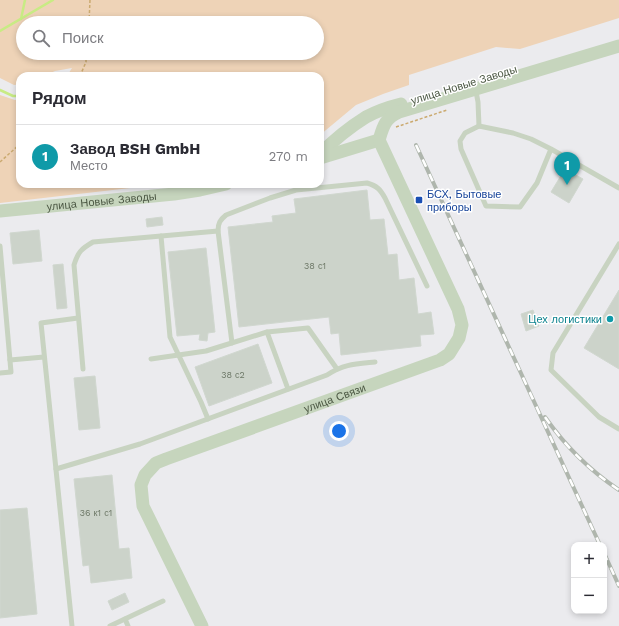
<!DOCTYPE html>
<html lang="ru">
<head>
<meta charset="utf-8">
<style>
  :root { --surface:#fff; --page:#f2f2f3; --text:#2b2b33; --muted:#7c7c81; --line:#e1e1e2; --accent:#b45309 }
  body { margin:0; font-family:"Work Sans",sans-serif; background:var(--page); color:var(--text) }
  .controls { position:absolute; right:12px; bottom:12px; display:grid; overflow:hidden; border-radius:8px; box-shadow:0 2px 6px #0003 }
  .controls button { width:36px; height:36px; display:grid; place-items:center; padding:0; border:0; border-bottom:1px solid var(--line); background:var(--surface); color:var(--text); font:20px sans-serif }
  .you { position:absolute; left:339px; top:431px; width:14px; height:14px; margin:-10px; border:3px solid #fff; border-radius:50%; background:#1a73e8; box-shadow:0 0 0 6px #1a73e833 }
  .badge { display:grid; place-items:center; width:26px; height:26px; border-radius:50%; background:var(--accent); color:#fff; font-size:13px; font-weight:700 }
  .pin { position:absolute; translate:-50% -33px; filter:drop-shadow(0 1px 2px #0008) }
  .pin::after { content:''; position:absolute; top:21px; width:14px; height:12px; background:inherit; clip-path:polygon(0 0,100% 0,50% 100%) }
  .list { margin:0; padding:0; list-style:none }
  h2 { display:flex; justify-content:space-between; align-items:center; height:52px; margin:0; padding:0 16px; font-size:17px }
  h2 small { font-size:13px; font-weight:400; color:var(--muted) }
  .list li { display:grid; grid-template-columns:26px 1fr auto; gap:12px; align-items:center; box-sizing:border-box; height:64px; padding:0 16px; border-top:1px solid var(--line) }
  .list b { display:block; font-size:15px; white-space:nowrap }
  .list p { margin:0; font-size:13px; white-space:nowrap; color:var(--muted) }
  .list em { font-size:13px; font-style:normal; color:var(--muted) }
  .icon { flex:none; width:22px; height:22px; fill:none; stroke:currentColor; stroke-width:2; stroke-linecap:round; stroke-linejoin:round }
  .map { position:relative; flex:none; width:619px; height:626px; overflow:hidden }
  .search { position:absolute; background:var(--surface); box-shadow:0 2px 6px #0003; left:16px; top:16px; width:308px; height:44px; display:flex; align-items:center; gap:10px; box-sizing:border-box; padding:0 14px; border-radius:22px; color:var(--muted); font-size:15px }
  .panel { position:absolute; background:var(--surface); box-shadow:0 2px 6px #0003; left:16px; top:72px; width:308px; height:116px; border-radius:12px }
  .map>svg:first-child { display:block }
  .green { fill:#eed3b7; fill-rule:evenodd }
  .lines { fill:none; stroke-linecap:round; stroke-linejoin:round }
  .stream { stroke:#c8eb84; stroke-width:2.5 }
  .building { fill:#ccd3ca; stroke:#d0d7cf }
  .path { stroke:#cbaa70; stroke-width:1.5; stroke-dasharray:3 2; stroke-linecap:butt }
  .lane { stroke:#c8d3c1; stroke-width:5 }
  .secondary { stroke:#c6d5bd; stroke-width:13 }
  .rail-casing { stroke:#afb6ad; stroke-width:4 }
  .rail { stroke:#fff; stroke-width:2.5; stroke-dasharray:8; stroke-linecap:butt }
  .transit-dot { fill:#1a4fb4; stroke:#fff; stroke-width:1.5 }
  .culture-dot { fill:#0f9aa8; stroke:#fff; stroke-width:1.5 }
  .labels { text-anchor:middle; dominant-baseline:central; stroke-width:3; stroke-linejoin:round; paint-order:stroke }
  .number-label { font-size:9px; fill:#6c7766 }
  .street-label { font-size:11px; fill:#4c5844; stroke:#fff }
  .transit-label { font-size:11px; fill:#164399; stroke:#fff; text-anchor:start }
  .culture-label { font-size:11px; fill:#0d838f; stroke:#fff; text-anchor:end }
</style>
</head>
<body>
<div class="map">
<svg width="619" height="626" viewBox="0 0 619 626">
  <rect width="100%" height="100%" fill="#ebebee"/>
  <g class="green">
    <path d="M0,0h619v18l-99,31 -24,-2 -87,28v10l-26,9 -27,11 -36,30v-59h-253l5,-8 -17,3 -11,5h-24v8l-6,1 -14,-7zM23,23h294v30h-294z"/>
    <polygon points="0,95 15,100 20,99 20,184 165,184 0,203"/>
  </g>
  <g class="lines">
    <g class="stream">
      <polyline points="21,19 25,0"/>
      <polyline points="0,31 53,0"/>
      <polyline points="0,90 13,96 20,96"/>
    </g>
  </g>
  <g class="building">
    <polygon points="565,169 583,179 569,203 551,192"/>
    <polygon points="367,190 370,220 384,219 388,255 397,254 399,280 414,278 418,314 431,312 434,334 420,335 421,346 341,355 339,333 331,334 329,317 239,327 228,227 273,222 272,216 296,213 294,199"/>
    <polygon points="162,217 163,225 147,227 146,219"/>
    <polygon points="39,230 42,261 13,264 10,233"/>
    <polygon points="206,248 215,332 208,333 207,341 199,340 200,334 177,336 168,252"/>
    <polygon points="63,264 67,308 57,309 53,265"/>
    <polygon points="619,290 619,369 584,348"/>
    <polygon points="533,310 539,326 526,331 521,314"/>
    <polygon points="258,344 272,383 209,406 195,367"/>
    <polygon points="95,376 100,428 79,430 74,378"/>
    <polygon points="112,475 119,549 129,548 132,578 91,583 89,565 83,566 74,479"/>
    <polygon points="27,508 37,614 0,618 0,510"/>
    <polygon points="125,593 129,602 112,610 108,601"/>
  </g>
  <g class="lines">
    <g class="path">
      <polyline points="89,23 90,0"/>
      <polyline points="80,76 86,62 86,53"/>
      <polyline points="396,127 447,110"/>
      <polyline points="0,162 20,144"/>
    </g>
    <g class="lane">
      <polyline points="474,81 478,102 479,126"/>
      <polyline points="551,149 537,183 520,207 486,206 461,149 460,141 465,133 479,126 513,133 531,139 551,149 619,188"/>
      <polyline points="161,236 170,337 201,402 208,419"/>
      <polyline points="619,244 553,353 551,370 599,417 619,429"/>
      <polyline points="0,246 11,372 0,373"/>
      <polyline points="267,332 288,389"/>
      <path d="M232,343l-14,-112c0,-8 2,-11 8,-16l44,-17 26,-8 71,-7c10,3 13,6 18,15l42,88"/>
      <polyline points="151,359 206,351 267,332 308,328 337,369"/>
      <polyline points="10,360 44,357"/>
      <path d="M83,369l-9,-104c4,-13 7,-16 19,-23l125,-11"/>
      <path d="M56,469l84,-25 187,-69c17,-11 28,-11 48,-13"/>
      <polyline points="125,619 128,626"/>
      <polyline points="72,626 41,323 78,318"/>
      <polyline points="110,626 163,601"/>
    </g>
    <g class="secondary">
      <path d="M320,154c14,-14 30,-27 46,-37 11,-6 23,-10 35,-13"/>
      <polyline points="320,158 379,140"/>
      <path id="s1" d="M0,211l174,-17 26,-4 26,-6"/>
      <path id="s2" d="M202,626l-59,-120 -2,-21 4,-10 11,-12 10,-4 274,-99 9,-6 10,-16 3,-13 -4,-16 -79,-169c4,-13 6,-22 20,-28l220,-66"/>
    </g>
    <defs>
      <g id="rail">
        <polyline points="416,145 600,545"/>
        <path d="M545,417c21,30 44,53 74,73"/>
        <polyline points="604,553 619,586"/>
      </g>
    </defs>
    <use href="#rail" class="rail-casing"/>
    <use href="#rail" class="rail"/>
  </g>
  <rect class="transit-dot" x="415" y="196" width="8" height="8" rx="2"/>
  <circle class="culture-dot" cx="610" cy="319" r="4"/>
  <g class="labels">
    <g class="number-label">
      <text x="315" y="266">38 с1</text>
      <text x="233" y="375">38 с2</text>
      <text x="96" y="513">36 к1 с1</text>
    </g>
    <g class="street-label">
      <text transform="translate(464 85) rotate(-17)">улица Новые Заводы</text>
      <text stroke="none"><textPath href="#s1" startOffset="102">улица Новые Заводы</textPath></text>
      <text stroke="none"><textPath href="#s2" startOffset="372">улица Связи</textPath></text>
    </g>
    <g class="transit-label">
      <text x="427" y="194">БСХ, Бытовые<tspan x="427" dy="13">приборы</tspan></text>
    </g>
    <g class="culture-label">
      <text x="602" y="319">Цех логистики</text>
    </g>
  </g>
</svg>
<div class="controls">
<button>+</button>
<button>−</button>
</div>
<div class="you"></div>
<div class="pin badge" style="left:567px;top:185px;background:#0f9aa8">1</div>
<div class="search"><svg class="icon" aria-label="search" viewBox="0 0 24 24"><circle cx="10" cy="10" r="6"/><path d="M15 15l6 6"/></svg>Поиск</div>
<section class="panel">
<h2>Рядом<small></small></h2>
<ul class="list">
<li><span class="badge" style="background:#0f9aa8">1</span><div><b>Завод BSH GmbH</b><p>Место</p></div><em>270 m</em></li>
</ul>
</section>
</div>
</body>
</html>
